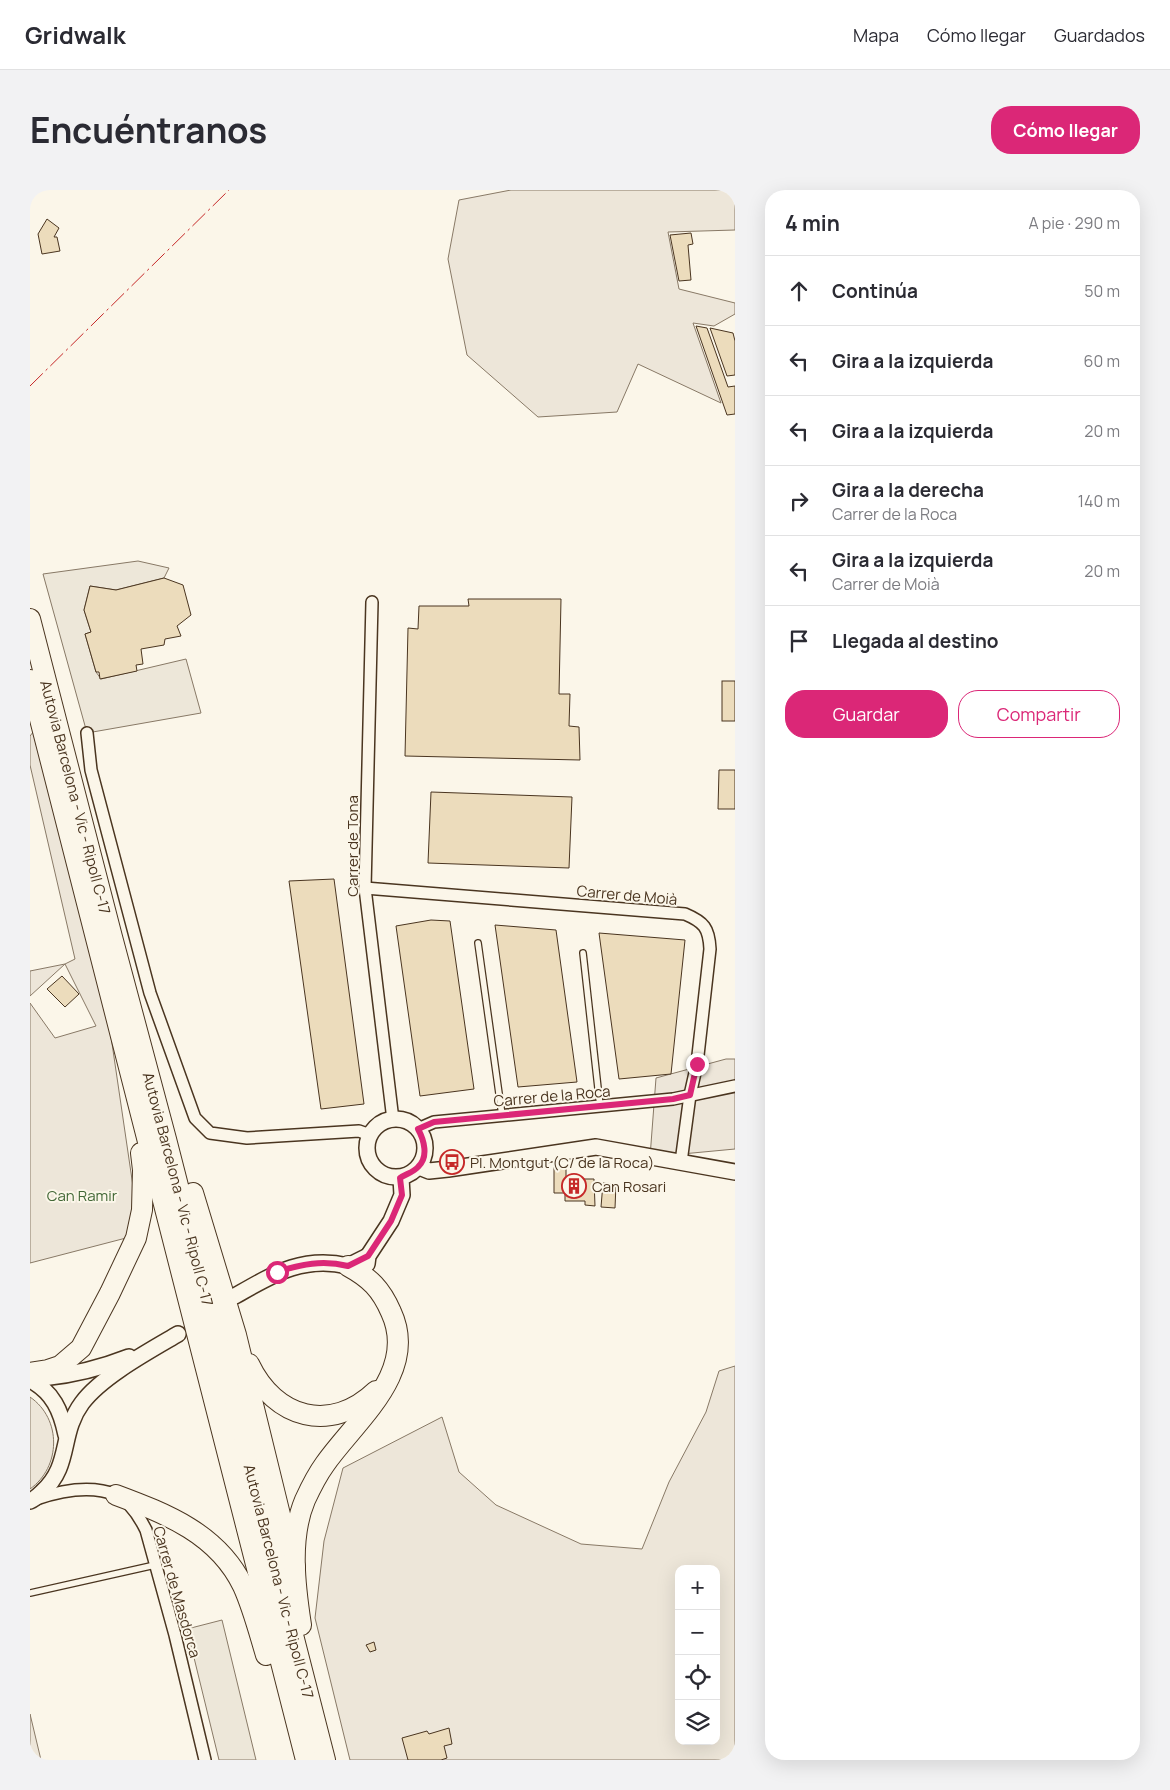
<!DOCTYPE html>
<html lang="es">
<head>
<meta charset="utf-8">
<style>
  :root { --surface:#fff; --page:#f2f2f3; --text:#2b2b33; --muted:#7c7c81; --line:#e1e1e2; --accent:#db2777 }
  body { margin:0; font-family:Manrope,sans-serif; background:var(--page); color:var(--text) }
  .controls { position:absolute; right:15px; bottom:15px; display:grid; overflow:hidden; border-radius:10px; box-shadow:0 5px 20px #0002 }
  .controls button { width:45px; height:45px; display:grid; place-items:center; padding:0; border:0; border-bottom:1px solid var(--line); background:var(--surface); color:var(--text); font:25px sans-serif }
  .stop { position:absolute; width:15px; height:15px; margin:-11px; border:4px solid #db2777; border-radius:50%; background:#fff }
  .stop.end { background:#db2777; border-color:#fff; box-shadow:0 1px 5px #0008 }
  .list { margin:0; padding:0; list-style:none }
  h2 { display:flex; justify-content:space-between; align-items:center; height:65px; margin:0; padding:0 20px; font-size:21px }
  h2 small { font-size:16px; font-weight:400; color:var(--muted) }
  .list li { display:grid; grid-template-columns:32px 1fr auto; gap:15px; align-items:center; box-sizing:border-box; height:70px; padding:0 20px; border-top:1px solid var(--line) }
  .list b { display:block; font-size:19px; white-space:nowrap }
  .list p { margin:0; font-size:16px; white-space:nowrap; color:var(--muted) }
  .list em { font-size:16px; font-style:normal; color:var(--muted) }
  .actions { display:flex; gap:10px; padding:15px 20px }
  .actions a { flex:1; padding:11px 0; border:1px solid var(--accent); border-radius:20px; text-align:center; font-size:18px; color:var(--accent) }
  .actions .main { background:var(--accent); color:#fff }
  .icon { flex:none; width:28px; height:28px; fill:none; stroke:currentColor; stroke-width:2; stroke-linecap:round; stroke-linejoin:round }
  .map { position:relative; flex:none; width:705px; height:1570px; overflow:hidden; border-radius:20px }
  header { display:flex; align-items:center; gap:30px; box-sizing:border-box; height:70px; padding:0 25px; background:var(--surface); border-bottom:1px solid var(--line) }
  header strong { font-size:24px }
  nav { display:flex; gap:28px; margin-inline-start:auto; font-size:18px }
  .intro { display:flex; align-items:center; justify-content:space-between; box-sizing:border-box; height:120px; padding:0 30px }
  h1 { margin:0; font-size:35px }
  .button { padding:12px 22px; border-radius:20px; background:var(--accent); color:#fff; font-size:18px; font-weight:700 }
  main { display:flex; gap:30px; padding:0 30px }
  aside { flex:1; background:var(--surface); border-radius:20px; box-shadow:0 5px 20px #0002 }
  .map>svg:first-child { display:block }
  .green { fill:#ede6d9; stroke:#887966; fill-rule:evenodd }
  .parking { fill:#ede7d9; stroke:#887966 }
  .building { fill:#ecdcbc; stroke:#4a3520 }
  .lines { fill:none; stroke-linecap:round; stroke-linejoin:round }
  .service-casing { stroke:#4a3520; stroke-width:8 }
  .minor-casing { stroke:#4a3520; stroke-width:14 }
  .tertiary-casing { stroke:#4a3520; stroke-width:18 }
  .trunk-casing { stroke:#4a3520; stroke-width:22 }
  .service { stroke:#fbf6e9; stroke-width:5.5 }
  .minor { stroke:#fbf6e9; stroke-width:11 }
  .tertiary { stroke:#fbf6e9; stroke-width:15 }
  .trunk { stroke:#fbf6e9; stroke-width:20 }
  .power { stroke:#c62828; stroke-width:1; stroke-dasharray:18 4 2.5 4; stroke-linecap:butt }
  .route { stroke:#db2777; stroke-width:6 }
  .labels { text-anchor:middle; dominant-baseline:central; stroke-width:4; stroke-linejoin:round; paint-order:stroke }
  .street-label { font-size:15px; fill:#4a3520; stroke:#fbf6e9 }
  .poi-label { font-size:15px; fill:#4a3520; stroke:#fbf6e9; text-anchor:start }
  .park-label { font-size:15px; fill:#436837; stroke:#fbf6e9 }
</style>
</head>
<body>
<header>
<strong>Gridwalk</strong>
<nav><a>Mapa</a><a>Cómo llegar</a><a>Guardados</a></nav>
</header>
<div class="intro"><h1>Encuéntranos</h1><a class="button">Cómo llegar</a></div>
<main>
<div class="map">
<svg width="705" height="1570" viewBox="0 0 705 1570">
  <rect width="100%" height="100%" fill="#fbf6e9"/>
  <g class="green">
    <polygon points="481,0 705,0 705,40 638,42 649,99 705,113 705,124 684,136 663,133 691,213 608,174 587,222 508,227 437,165 418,69 429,10"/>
    <polygon points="4,541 79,833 105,1010 96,1048 0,1073 0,813 25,848 66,836 35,774 0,806 0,781 35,774 45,769 0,575 0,546"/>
    <polygon points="696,869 705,869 705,959 620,967 626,888"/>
    <path d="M705,1176v394h-385l-35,-142 9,-77 19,-73 99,-51 17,55 37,33 85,39 61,5 27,-67 37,-70 13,-41zM649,1379h37v172h-37z"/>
    <path d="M0,1207c32,22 31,70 0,92z"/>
    <polygon points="0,1524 11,1570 0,1570"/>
  </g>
  <g class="parking">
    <polygon points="108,371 139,378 134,388 86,400 60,396 54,420 61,442 55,444 66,482 71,489 156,469 171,523 57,543 13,384"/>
    <polygon points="192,1430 226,1570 189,1570 157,1439"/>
  </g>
  <g class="building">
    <polygon points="17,29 29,38 24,47 27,47 30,61 12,64 8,44"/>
    <polygon points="661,43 663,54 658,55 661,90 649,91 640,45"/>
    <polygon points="666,136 677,138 698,197 705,196 705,224 697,225"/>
    <polygon points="680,138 703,143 705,151 705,185 697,186"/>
    <polygon points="134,388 153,395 161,425 147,436 151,446 135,449 134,455 111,459 113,474 106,475 107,481 70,489 69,482 66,482 55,444 61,442 54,420 60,396 86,400"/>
    <polygon points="438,409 531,409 529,504 540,504 539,536 549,537 550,570 375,566 378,438 388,439 389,416 439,416"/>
    <rect x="692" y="491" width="13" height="40"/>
    <polygon points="689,580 705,580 705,619 688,619"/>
    <polygon points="401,602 542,607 539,678 398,673"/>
    <polygon points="304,689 334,914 291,919 259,691"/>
    <polygon points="401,730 420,731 444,899 390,906 366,736"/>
    <polygon points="465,735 526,740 547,892 488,897"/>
    <polygon points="569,743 655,750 641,884 589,889"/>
    <polygon points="32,786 49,804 35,817 17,799"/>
    <polygon points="536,976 536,989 564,989 565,1016 555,1015 555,1011 535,1011 535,1003 524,1003 524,977"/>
    <polygon points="573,993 586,994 585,1018 571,1017"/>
    <polygon points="344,1452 346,1460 340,1462 336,1455"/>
    <polygon points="419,1538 422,1554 414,1556 417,1568 411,1570 378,1570 372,1548 397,1541 399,1544"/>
  </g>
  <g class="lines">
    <defs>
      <g id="service">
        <polyline points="448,753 472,925"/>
        <polyline points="553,763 570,916"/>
        <polyline points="0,1403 125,1375"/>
      </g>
      <g id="minor">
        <polyline points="342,412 335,698 363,930"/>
        <polyline points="57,543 61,580 120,803 165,928 180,943 217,948 329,941 340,945"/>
        <path d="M335,698l320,26c19,8 24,14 25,35l-13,115 -7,31 -9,67"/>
        <polyline points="388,939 404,932 643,909 705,896"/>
        <path d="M6,1309c24,-8 56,-14 80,-4 13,6 24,23 30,35l29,105 30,125"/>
      </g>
      <g id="tertiary">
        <circle cx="366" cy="958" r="29"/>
        <polyline points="389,977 399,981 418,979 566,957 705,982"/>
        <polyline points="337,1074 338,1066 361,1031 372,1005 371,988"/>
        <path d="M205,1106c37,-21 68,-41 113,-30l20,-10"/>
        <path d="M13,1188c30,-3 58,-10 86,-21"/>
        <path d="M0,1190c23,12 31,31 36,55"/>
        <path d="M0,1311c5,-2 8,-5 12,-9 30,-27 17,-58 40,-89 19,-26 67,-52 96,-69"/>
      </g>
      <g id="trunk">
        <path id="s1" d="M0,429l82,318 54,202 159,621"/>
        <polyline points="0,490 276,1570"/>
        <polyline points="163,1003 206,1145 253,1337 265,1377"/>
        <path d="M219,1174c26,55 82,70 127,27"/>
        <polyline points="0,1183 18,1180 30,1176 51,1158 80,1103 106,1048 112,1020 113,980 111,963"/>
        <path d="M86,1305c51,19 102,39 127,91 10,22 16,46 23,69"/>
        <path d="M271,1435c-6,-39 -12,-87 4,-125 6,-13 12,-25 20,-36 31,-44 94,-92 66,-152 -10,-23 -21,-34 -43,-46"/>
      </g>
    </defs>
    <use href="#service" class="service-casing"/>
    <use href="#minor" class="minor-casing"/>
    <use href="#tertiary" class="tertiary-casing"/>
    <use href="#trunk" class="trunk-casing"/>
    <use href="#service" class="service"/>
    <use href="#minor" class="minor"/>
    <use href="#tertiary" class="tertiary"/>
    <use href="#trunk" class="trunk"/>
    <polyline class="power" points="0,196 199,0"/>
  </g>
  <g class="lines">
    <path class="route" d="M247,1082c24,-8 46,-12 71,-6l20,-10 23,-35 11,-26 -2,-17c6,-4 14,-6 18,-11 11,-10 6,-27 0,-38l16,-7 239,-23 17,-4 7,-31"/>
  </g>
  <defs>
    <symbol id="bus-ring" viewBox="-11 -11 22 22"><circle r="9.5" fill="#fbf6e9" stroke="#c62828" stroke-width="1.5"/><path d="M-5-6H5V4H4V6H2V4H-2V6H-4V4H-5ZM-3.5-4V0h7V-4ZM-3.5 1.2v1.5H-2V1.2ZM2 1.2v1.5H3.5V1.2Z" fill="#c62828"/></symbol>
    <symbol id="building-ring" viewBox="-11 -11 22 22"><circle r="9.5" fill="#fbf6e9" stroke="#c62828" stroke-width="1.5"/><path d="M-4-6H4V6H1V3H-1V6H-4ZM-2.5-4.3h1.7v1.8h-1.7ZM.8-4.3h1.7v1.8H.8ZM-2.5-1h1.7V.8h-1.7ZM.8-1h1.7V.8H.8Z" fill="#c62828"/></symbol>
  </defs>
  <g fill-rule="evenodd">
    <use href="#bus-ring" x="408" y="958" width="28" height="28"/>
    <use href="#building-ring" x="530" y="982" width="28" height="28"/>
  </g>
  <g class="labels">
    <g class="street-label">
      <text stroke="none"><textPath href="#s1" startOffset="184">Autovia Barcelona - Vic - Ripoll C-17</textPath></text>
      <text transform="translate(322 656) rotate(-90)">Carrer de Tona</text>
      <text transform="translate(597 705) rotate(5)">Carrer de Moià</text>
      <text transform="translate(522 906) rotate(-5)">Carrer de la Roca</text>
      <text stroke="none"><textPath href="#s1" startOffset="589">Autovia Barcelona - Vic - Ripoll C-17</textPath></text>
      <text stroke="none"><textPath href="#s1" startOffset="994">Autovia Barcelona - Vic - Ripoll C-17</textPath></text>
      <text transform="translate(147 1402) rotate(74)">Carrer de Masdorca</text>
    </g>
    <g class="poi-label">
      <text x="440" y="972">Pl. Montgut (C/ de la Roca)</text>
      <text x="562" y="996">Can Rosari</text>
    </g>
    <g class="park-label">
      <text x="52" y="1005">Can Ramir</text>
    </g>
  </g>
</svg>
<div class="controls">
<button>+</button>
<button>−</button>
<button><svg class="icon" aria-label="locate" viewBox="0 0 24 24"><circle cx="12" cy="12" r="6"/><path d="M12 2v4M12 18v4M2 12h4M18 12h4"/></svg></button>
<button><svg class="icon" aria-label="layers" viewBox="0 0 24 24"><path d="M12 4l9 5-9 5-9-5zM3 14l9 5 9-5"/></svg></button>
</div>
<div class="stop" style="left:247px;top:1082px"></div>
<div class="stop end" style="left:667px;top:874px"></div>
</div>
<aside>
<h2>4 min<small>A pie · 290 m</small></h2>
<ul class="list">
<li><svg class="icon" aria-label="ahead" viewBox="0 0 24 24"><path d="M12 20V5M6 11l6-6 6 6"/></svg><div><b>Continúa</b></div><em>50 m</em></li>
<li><svg class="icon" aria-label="left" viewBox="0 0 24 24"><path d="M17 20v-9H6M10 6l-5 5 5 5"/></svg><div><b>Gira a la izquierda</b></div><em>60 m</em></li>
<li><svg class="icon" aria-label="left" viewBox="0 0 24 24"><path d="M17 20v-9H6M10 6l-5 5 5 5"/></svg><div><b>Gira a la izquierda</b></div><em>20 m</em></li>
<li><svg class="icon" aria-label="right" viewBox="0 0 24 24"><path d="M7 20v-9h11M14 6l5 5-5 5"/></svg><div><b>Gira a la derecha</b><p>Carrer de la Roca</p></div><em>140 m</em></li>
<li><svg class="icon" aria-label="left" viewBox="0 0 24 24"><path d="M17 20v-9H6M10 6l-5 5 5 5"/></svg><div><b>Gira a la izquierda</b><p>Carrer de Moià</p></div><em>20 m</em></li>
<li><svg class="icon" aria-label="arrive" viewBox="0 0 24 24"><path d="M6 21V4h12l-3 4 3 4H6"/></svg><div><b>Llegada al destino</b></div></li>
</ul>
<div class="actions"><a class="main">Guardar</a><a>Compartir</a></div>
</aside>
</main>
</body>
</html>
